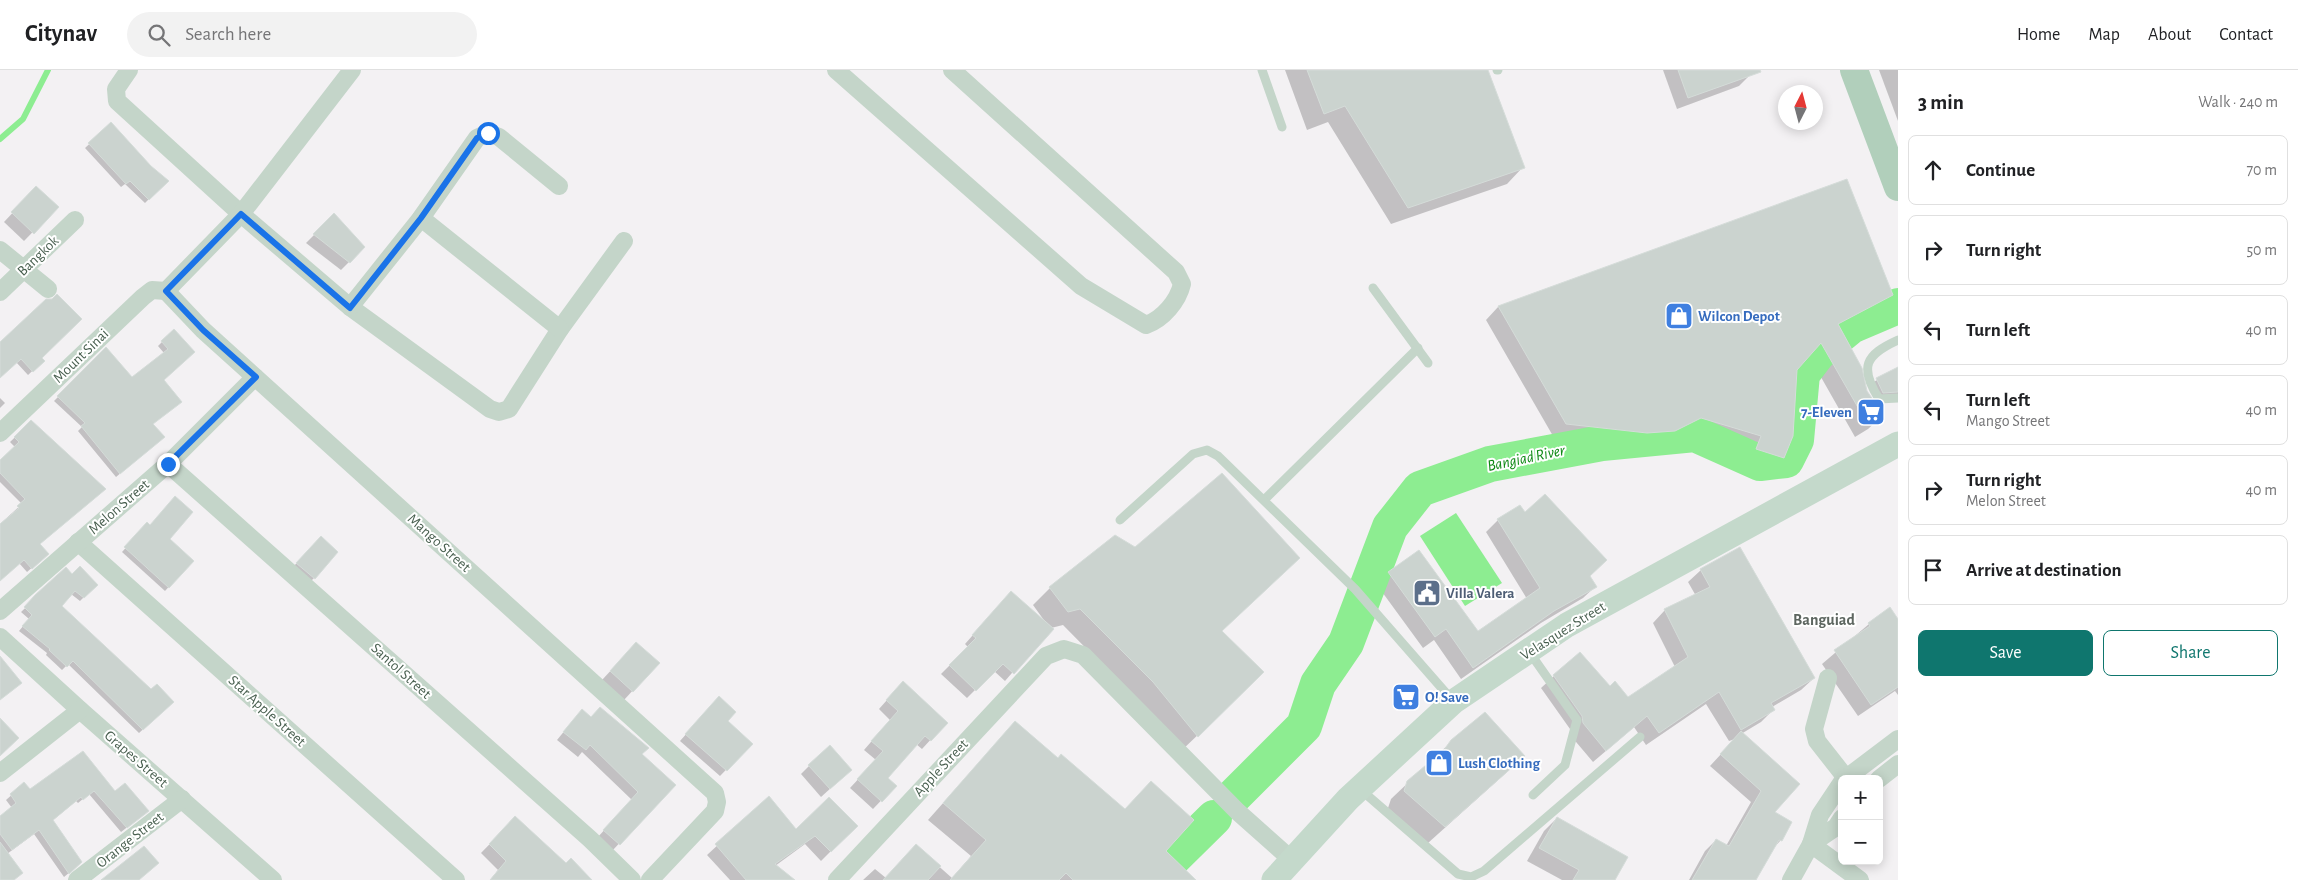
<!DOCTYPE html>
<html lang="en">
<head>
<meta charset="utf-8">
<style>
  :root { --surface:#fff; --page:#f2f2f2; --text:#202124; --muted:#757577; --line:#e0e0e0; --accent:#0f766e }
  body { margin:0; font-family:"Alegreya Sans",sans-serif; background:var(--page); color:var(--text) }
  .controls { position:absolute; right:15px; bottom:15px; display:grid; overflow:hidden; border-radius:8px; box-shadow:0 2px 12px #0003 }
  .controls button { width:45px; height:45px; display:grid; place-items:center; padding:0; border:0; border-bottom:1px solid var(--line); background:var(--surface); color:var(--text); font:25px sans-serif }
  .compass { position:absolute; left:1778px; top:15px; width:45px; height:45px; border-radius:50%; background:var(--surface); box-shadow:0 2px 12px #0003; rotate:6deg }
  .stop { position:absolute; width:15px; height:15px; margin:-11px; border:4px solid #1a73e8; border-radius:50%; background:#fff }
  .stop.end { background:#1a73e8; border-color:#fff; box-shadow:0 1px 5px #0008 }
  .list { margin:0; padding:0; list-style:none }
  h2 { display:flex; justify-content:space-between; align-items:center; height:65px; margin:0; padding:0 20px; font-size:21px }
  h2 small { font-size:16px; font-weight:400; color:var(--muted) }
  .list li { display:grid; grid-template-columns:32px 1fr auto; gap:15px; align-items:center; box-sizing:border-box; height:70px; margin:0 10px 10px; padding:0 10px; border:1px solid var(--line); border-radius:8px }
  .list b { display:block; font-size:19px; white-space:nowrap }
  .list p { margin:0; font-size:16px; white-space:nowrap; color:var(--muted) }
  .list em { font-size:16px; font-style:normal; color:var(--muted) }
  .actions { display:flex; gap:10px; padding:15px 20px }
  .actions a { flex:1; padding:11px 0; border:1px solid var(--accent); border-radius:8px; text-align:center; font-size:18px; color:var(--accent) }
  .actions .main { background:var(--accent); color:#fff }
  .icon { flex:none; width:28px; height:28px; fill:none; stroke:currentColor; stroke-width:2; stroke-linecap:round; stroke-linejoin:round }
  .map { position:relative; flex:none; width:1898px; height:810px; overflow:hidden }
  header { display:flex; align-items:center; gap:30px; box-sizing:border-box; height:70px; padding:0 25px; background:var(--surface); border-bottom:1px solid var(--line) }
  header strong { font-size:24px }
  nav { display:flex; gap:28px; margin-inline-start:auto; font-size:18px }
  .search { width:350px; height:45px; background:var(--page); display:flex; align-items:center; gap:12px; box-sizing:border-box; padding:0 18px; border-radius:28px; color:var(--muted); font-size:19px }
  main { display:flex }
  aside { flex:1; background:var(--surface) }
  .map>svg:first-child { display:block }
  .water { fill:#8ded91 }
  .shadow { fill:#0003; fill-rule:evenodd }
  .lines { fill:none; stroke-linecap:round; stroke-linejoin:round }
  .stream { stroke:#8ded91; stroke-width:6 }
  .river { stroke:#8ded91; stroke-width:36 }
  .building { fill:#cbd3cf; stroke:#d5dcd9 }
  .service { stroke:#c4d5c9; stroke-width:9 }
  .minor { stroke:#c4d5c9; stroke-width:18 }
  .secondary { stroke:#c4d9cb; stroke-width:25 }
  .primary { stroke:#b1cfbb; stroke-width:28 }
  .route { stroke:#1a73e8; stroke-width:6 }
  .labels { text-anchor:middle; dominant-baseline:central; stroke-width:4; stroke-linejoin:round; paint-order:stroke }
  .street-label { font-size:15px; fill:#485f4f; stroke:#fff }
  .shop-label { font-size:15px; font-weight:bold; fill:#366cbe; stroke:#fff; text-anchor:start }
  .service-label { font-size:15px; font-weight:bold; fill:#4e5e75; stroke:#fff; text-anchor:start }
  .water-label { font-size:16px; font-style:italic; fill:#0c8812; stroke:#fff }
  .neighbourhood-label { font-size:16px; font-weight:bold; fill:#5d6660; stroke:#fff }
</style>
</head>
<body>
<header>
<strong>Citynav</strong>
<div class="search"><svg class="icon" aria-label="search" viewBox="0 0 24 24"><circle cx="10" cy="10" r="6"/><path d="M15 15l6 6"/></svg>Search here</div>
<nav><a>Home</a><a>Map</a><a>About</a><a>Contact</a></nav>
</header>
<main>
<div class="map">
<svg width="1898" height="810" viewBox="0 0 1898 810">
  <rect width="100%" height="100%" fill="#f3f1f3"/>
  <polygon class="water" points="1456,443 1502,513 1465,536 1420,466"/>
  <g class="shadow">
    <polygon points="1285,0 1486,0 1523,97 1507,114 1391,154 1328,52 1307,60"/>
    <polygon points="1663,0 1749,0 1750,5 1739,16 1677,39"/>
    <polygon points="1879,0 1898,0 1898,51"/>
    <polygon points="111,54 151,97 167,111 145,133 125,114 121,117 85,78"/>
    <path d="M1847,111l44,114 -13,13 -39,21 27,62 9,14 5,1 -3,3 4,8 -13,12 -13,8 -46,-81 -13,14 -13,87 -12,13 -27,-9 6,-13 -62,-18 -27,13 -27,2 -81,-9 -67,-116 12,-13zM1861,342l5,9 -2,1 -5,-9z"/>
    <polygon points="36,118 57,137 24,171 4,152"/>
    <polygon points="334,145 349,192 341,200 306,173"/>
    <polygon points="174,260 152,354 159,371 116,407 78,361 82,357 54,331 106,279 132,309 164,283 158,276"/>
    <polygon points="0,273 41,288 43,291 28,305 16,292 0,307"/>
    <polygon points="1898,298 1898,327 1879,326 1872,313"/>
    <polygon points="0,328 5,333 0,338"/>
    <polygon points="31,352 39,474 43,488 27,502 19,493 0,510 0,454 22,434 0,412 0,391 15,377 10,372"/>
    <polygon points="1525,444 1596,516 1583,528 1541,553 1461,609 1434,570 1423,578 1377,515 1389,503 1478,563 1527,529 1486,462 1498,450"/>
    <polygon points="147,454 168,469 192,491 165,521 122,482"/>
    <polygon points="321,467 314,508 310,512 293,497"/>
    <polygon points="66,499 72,505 96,515 80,531 71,524 60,536 151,621 173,632 139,663 68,594 62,600 46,585 47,583 19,561 29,549 21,542"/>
    <polygon points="1701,500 1814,608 1801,620 1772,637 1773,640 1761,652 1741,664 1773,742 1781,770 1772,780 1754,810 1689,810 1705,781 1716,770 1726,776 1751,732 1710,696 1735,669 1729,671 1706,634 1646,675 1634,657 1593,692 1571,666 1570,659 1541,618 1554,606 1609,617 1628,629 1675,597 1653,553 1665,540 1696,526 1688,512"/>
    <polygon points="1050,518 1221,561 1246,619 1180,682 1136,629 1063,555 1051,558 1005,611 994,601 967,628 941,604 968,577 965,574 1003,531 1046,553 1033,535"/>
    <polygon points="1898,551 1898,625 1895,621 1858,646 1822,594 1869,554"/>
    <polygon points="628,582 658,593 624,630 602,610"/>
    <polygon points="895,621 946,653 922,679 916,674 886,708 895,716 873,739 850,718 876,690 864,680 890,650 879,639"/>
    <polygon points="713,634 726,651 751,674 720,706 680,671"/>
    <polygon points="575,648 641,684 674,715 612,781 597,768 632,730 582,682 578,687 557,670"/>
    <polygon points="1015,652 1165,781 1194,810 863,810 875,799 886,808 916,776 952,808 971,786 928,750"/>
    <polygon points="1452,671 1507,702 1428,773 1388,738 1391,729"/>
    <polygon points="83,682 115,723 143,745 121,762 89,724 78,733 76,731 52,751 76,797 64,807 34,764 7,784 13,810 0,810 0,748 12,738 6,730 24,714 30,721"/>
    <polygon points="809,696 842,708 821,727 801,704"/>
    <polygon points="769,728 796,761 856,756 821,791 805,774 775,796 792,810 730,810 707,785"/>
    <polygon points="515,748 583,810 490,810 498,800 481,783"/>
    <polygon points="1557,748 1613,810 1562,810 1527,791 1544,761"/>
  </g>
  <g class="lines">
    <polyline class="stream" points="0,69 23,49 48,0"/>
    <g class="river">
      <polyline points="1234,726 1304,656 1318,614 1346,573 1390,457 1420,419 1490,394 1602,373 1695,364 1760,393 1786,390 1796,370 1802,304 1818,283 1851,256 1898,236"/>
      <polyline points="1151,810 1214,748"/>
    </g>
  </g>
  <g class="building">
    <polygon points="1307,0 1488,0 1525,98 1408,138 1345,36 1324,44"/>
    <polygon points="1678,0 1760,0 1761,2 1688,28"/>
    <polygon points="111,52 151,96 169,111 149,130 130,111 126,114 88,73"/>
    <polygon points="1847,109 1893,225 1838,254 1862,298 1867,321 1876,334 1883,335 1877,338 1882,347 1868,355 1821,273 1797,300 1793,366 1784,388 1756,379 1761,366 1701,348 1675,361 1647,363 1566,354 1498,236"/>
    <polygon points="36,116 59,137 34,164 11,142"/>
    <polygon points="334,143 365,177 350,193 313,164"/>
    <polygon points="57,224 82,249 42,288 45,291 33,302 21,289 0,308 0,272 46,229 52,229"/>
    <polygon points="174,259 195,282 164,310 182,332 153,354 165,367 120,404 81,356 85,353 57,326 106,277 132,307 168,279 161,271"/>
    <polygon points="1898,297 1898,322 1883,323 1876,308"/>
    <polygon points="31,350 106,419 40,474 49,484 32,499 24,490 0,511 0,454 19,438 17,436 25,429 0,403 0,390 19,372 14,367"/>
    <polygon points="1222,403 1300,488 1222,561 1264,602 1198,667 1153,612 1080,539 1068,542 1049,517 1115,465 1135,477"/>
    <polygon points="1545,424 1607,490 1590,506 1597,517 1554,541 1473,598 1446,559 1435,567 1388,502 1419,480 1478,561 1540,518 1497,449 1520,435 1525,442"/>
    <polygon points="175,426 193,442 170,469 194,491 169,518 124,477 147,452 150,455"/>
    <polygon points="321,466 338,482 315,509 296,493"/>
    <polygon points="1740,477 1815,608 1771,633 1775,640 1741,660 1719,622 1659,663 1647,646 1606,681 1583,653 1582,646 1553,605 1580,582 1610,616 1615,611 1628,627 1688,587 1664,539 1710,517 1700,499"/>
    <polygon points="80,496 98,515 84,528 75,521 62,536 151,619 157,614 174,632 143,660 73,591 67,597 49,580 50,579 22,556 32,545 24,537 35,525 66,497 72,504"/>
    <polygon points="1011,521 1054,559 1014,604 1003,594 976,621 949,595 976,568 972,565"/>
    <polygon points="1890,537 1898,549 1898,617 1871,635 1834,580 1870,556 1868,553"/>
    <polygon points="636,572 660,593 633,622 610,601"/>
    <polygon points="0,586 22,613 0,630"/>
    <polygon points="903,611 948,653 931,671 925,666 888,708 897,716 882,732 857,709 883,681 871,671 898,641 886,630"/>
    <polygon points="719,626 736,642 728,651 753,674 727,701 685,664"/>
    <polygon points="600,637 649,678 642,684 676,715 620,775 603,760 638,722 590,675 586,680 563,662 582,639 591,647"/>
    <polygon points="1485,642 1525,686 1445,757 1404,721 1407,711 1432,690 1441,684 1451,670"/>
    <polygon points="0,648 19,668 0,686"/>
    <polygon points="1015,651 1058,688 1061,684 1125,739 1151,711 1194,750 1166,781 1196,810 1073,810 1066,803 1059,810 950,810 986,770 943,733"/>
    <polygon points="1741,661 1800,714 1775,742 1792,752 1782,771 1779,770 1756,810 1692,810 1716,769 1729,776 1761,721 1720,684"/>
    <polygon points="830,675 852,700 830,719 808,695"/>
    <polygon points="83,681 115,721 125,713 149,741 127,758 94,721 83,730 81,727 53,750 82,792 69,804 39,760 12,780 0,764 0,746 16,733 10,724 24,712 30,719"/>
    <polygon points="769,726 796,759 829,727 858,756 831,782 815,766 775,794 795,810 746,810 715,774"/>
    <polygon points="515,746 566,793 571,788 592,810 490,810 506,791 489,774"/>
    <polygon points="1557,747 1628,787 1615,810 1573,810 1579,800 1539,778"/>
    <polygon points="0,772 23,803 14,810 0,810"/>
    <polygon points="916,774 941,796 928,810 883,810"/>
    <polygon points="144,776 159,793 139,810 101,810"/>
  </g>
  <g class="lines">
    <g class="service">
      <polyline points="1262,0 1282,57"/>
      <polyline points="1497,0 1498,0"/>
      <polyline points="1373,218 1428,293"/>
      <path d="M1898,270c-33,15 -39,27 -19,59l19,-1"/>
      <polyline points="1265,429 1418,278"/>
      <polyline points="1120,450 1193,384 1207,380 1218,386 1355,519 1453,631"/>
      <polyline points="1530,583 1577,650 1565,695 1533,725"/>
      <polyline points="1360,719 1458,804 1471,807 1484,801 1640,667"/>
    </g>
    <g class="minor">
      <polyline points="129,0 116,19 117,31 241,144 350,237 490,339 499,342 509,339 560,259 624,171"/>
      <path d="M836,0l245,216 65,39c17,-6 32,-24 36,-41l-6,-12 -224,-202"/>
      <polyline points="421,148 560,259"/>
      <polyline points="0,180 48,219"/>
      <polyline points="166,221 203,260 715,723 717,732 715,741 650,810"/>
      <polyline points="166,221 241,144 352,0"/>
      <polyline points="0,222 75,150"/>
      <polyline points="350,237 421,148 477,68 488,63 499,67 559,116"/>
      <polyline points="0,363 143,227 152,220 166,221"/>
      <polyline points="168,394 590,769 632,810"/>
      <polyline points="78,472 456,810"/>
      <polyline points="0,541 168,394 255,307"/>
      <polyline points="0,567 80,640 273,810"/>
      <polyline points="1828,608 1814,659 1817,671 1846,708"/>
      <polyline points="0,703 80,640"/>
      <polyline points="1845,709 1898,669"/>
      <polyline points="1879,709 1898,694"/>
      <polyline points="1811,774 1860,810"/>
      <polyline points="1811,774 1836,757 1842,748"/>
      <polyline points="77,810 182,729"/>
      <polyline points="837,810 1046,586 1064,579 1083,585 1238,742 1293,791"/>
      <polyline points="1791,810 1811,774 1820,745 1842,712"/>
    </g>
    <polyline class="secondary" points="1274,810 1348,729 1453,632 1567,555 1898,374"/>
    <polyline class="primary" points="1854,0 1898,117"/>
  </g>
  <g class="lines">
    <polyline class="route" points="168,394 256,307 203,260 166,221 241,144 350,238 421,148 477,68 488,63"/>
  </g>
  <defs>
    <symbol id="shop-square" viewBox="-11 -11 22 22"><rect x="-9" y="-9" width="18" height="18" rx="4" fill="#3f7fe0" stroke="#fff"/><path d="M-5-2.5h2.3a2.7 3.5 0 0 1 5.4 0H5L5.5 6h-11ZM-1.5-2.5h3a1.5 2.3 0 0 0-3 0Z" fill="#fff"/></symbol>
    <symbol id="supermarket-square" viewBox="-11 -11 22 22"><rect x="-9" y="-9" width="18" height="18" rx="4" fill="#3f7fe0" stroke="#fff"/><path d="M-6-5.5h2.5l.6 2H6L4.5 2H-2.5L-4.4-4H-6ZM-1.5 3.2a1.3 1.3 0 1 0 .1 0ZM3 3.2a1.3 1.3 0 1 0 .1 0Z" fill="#fff"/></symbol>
    <symbol id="civic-square" viewBox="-11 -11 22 22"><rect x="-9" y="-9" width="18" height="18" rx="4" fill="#5c6f8a" stroke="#fff"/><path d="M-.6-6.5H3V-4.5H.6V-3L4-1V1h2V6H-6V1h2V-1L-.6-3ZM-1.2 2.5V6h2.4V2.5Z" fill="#fff"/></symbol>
  </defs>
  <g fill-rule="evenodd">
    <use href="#shop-square" x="1663" y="230" width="32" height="32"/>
    <use href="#supermarket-square" x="1855" y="326" width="32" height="32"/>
    <use href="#civic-square" x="1411" y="507" width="32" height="32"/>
    <use href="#supermarket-square" x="1390" y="611" width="32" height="32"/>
    <use href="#shop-square" x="1423" y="677" width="32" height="32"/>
  </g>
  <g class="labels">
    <g class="street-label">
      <text transform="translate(38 186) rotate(-44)">Bangkok</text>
      <text transform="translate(81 286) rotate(-44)">Mount Sinai</text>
      <text transform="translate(119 437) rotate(-41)">Melon Street</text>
      <text transform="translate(439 473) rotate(42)">Mango Street</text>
      <text transform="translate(1563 561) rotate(-32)">Velasquez Street</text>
      <text transform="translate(401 601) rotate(42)">Santol Street</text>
      <text transform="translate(267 641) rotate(42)">Star Apple Street</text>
      <text transform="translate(136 689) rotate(41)">Grapes Street</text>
      <text transform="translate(941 698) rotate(-47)">Apple Street</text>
      <text transform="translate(130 770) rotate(-38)">Orange Street</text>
    </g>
    <g class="shop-label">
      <text x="1698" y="246">Wilcon Depot</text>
      <text x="1852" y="342" text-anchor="end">7-Eleven</text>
      <text x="1425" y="627">O! Save</text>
      <text x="1458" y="693">Lush Clothing</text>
    </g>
    <g class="service-label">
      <text x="1446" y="523">Villa Valera</text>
    </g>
    <g class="water-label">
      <text transform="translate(1526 388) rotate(-12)">Bangiad River</text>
    </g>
    <g class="neighbourhood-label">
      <text x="1824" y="550">Banguiad</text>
    </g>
  </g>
</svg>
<div class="controls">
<button>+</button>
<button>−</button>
</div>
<svg class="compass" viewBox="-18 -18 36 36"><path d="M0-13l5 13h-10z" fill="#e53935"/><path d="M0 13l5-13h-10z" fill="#757577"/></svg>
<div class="stop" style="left:488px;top:63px"></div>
<div class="stop end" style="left:168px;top:394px"></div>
</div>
<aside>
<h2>3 min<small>Walk · 240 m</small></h2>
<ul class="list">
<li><svg class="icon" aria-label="ahead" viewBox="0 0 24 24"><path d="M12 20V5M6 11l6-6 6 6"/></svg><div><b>Continue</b></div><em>70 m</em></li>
<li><svg class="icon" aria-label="right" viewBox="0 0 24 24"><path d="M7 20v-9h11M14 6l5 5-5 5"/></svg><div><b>Turn right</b></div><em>50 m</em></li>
<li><svg class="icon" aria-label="left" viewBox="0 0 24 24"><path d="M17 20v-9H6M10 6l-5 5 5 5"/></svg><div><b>Turn left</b></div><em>40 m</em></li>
<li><svg class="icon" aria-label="left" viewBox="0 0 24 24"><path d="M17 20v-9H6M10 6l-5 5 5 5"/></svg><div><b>Turn left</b><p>Mango Street</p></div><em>40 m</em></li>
<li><svg class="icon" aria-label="right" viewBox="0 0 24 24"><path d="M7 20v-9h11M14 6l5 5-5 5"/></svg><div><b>Turn right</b><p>Melon Street</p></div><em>40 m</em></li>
<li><svg class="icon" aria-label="arrive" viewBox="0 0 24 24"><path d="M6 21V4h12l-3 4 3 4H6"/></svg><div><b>Arrive at destination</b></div></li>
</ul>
<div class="actions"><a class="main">Save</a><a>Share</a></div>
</aside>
</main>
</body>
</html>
